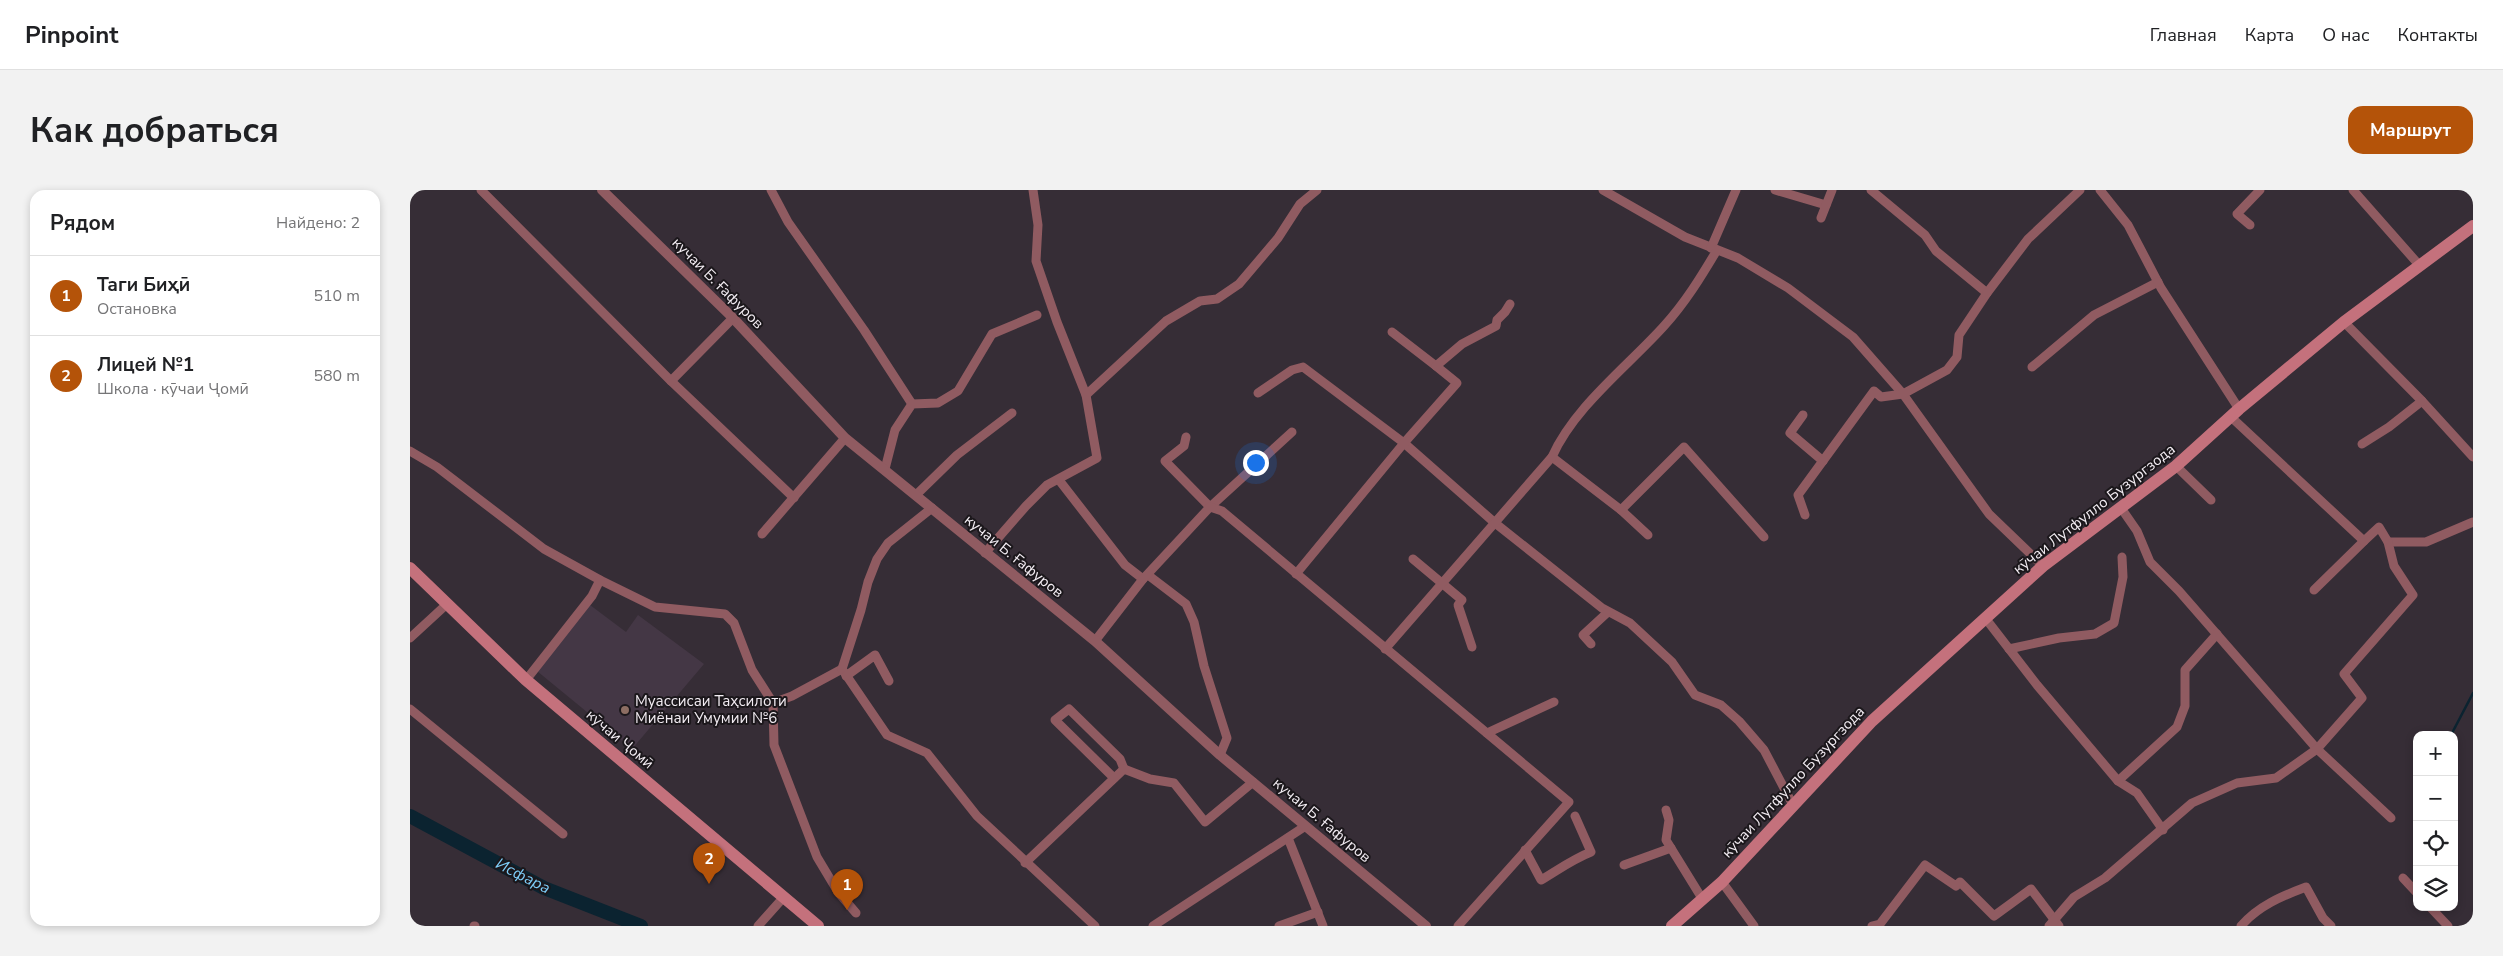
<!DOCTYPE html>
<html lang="ru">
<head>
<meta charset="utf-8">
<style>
  :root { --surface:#fff; --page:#f2f2f2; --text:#202124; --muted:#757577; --line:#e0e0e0; --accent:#b45309 }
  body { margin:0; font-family:"Nunito Sans",sans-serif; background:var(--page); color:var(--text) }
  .controls { position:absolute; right:15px; bottom:15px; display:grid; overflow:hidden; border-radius:10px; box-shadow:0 2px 8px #0003 }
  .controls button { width:45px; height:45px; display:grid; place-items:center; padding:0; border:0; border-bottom:1px solid var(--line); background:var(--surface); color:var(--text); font:25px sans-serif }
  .you { position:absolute; left:845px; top:272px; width:18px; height:18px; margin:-12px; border:4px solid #fff; border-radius:50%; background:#1a73e8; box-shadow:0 0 0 8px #1a73e833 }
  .badge { display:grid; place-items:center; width:32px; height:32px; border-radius:50%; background:var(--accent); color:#fff; font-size:16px; font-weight:700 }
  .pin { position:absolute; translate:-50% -41px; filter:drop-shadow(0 1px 2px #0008) }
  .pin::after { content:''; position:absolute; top:26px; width:18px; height:15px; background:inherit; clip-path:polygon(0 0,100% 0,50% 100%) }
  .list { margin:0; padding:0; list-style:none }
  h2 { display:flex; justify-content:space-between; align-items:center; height:65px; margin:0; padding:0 20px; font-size:21px }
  h2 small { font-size:16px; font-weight:400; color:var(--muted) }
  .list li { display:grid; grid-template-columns:32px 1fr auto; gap:15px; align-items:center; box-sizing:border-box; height:80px; padding:0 20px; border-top:1px solid var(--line) }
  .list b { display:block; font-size:19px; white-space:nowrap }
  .list p { margin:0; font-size:16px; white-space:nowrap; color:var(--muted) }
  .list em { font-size:16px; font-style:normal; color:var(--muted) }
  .icon { flex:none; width:28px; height:28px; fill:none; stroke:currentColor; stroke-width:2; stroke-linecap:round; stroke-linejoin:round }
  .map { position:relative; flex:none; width:2063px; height:736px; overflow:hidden; border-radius:15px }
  header { display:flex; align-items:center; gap:30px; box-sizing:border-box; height:70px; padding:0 25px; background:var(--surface); border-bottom:1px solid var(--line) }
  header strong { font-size:24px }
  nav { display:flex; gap:28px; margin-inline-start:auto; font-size:18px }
  .intro { display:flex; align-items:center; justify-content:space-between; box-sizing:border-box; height:120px; padding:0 30px }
  h1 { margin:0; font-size:35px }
  .button { padding:12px 22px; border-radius:15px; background:var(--accent); color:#fff; font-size:18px; font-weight:700 }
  main { display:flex; gap:30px; padding:0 30px }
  aside { flex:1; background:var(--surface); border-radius:15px; box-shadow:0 2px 8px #0003 }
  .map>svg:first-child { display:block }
  .education { fill:#443745 }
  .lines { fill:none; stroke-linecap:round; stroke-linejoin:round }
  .stream { stroke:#0b2330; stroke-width:2.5 }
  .river { stroke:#0b2330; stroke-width:14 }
  .minor { stroke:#905b61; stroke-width:9 }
  .tertiary { stroke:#905b61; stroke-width:10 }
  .secondary { stroke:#c4717c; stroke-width:12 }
  .education-dot { fill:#8d6e63; stroke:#1b171b; stroke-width:2 }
  .labels { text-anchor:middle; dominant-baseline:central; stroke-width:4; stroke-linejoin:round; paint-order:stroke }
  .street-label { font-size:15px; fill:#f3edf3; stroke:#1b171b }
  .poi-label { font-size:15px; fill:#f3edf3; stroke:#1b171b; text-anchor:start }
  .water-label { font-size:16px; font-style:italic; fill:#7ecef9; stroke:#1b171b }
</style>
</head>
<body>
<header>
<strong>Pinpoint</strong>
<nav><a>Главная</a><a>Карта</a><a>О нас</a><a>Контакты</a></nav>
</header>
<div class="intro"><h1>Как добраться</h1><a class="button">Маршрут</a></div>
<main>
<aside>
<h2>Рядом<small>Найдено: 2</small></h2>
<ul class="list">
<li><span class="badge">1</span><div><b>Таги Биҳӣ</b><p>Остановка</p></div><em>510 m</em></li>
<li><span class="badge">2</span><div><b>Лицей №1</b><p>Школа · кӯчаи Ҷомӣ</p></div><em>580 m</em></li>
</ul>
</aside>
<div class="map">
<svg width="2063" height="736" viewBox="0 0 2063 736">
  <rect width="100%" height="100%" fill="#362d36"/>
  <polygon class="education" points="180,415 216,442 228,425 294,474 222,559 127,481"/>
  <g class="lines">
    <g class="stream">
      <polyline points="2041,545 2063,503"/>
      <polyline points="2005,614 2007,611"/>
    </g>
    <polyline class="river" points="0,626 134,698 231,736"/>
    <g class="minor">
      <polyline points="71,0 261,191 384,308"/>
      <polyline points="361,0 378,32 454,140 502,214"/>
      <polyline points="1193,0 1275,47 1328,68 1378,98 1443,147 1493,204 1579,324 1633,376"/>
      <polyline points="1365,0 1416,15"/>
      <polyline points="1461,0 1515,45 1526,61 1577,103"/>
      <polyline points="1690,0 1718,35 1751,98 1829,219"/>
      <polyline points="1943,0 2010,76"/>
      <polyline points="1411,28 1422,0"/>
      <polyline points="1840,35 1827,24 1850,0"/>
      <polyline points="1301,58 1326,0"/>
      <polyline points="1934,132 2012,211 2063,267"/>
      <polyline points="982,142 1026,176"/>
      <polyline points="1622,177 1684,125 1748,92"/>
      <polyline points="261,191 323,128"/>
      <polyline points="848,203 882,180 893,177 994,253 1085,333 1192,418 1220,433 1262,472 1285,505 1311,515 1329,531 1354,560 1383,615"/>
      <polyline points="676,205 756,131 790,111 807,109 829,94 868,48 890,14 907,0"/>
      <polyline points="1393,225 1380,243 1413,271"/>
      <polyline points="776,247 774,256 755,271 800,317 882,242"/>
      <polyline points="1952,254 1979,237 2012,211"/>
      <polyline points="0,261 27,277 134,359 190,390 245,417 315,424 324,433 342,480 363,513 382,506 432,479"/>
      <polyline points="1142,267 1211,320 1238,345"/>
      <polyline points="1766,276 1801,310"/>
      <polyline points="475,279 485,240 502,214 528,213 548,201 582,144 627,125"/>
      <polyline points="649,290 715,375 733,389"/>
      <polyline points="506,305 547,265 602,223"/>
      <polyline points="1711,318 1727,341 1740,372 1769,401 1907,559 1981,628"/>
      <polyline points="1211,320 1274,257 1354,347"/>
      <polyline points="1395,325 1388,305 1464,201 1471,207 1493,204 1537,180 1547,167 1549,145 1577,103 1618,49 1670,0"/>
      <polyline points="352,344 435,248"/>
      <polyline points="1978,352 2016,352 2063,332"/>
      <polyline points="575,363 616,316 637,295 687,268 676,205 647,132 626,71 628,35 623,0"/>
      <polyline points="1003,369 1052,410 1048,415 1062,457"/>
      <polyline points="886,384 994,253 1047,193 1026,176 1052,154 1086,136 1087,130 1095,122 1100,114"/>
      <polyline points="738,385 776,414 784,432 794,476 817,548 810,565"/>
      <polyline points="1904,400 1954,351"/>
      <polyline points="1576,429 1627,495 1708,591 1727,603 1753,640"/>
      <polyline points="0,448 37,414"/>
      <polyline points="685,451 733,389 800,317 812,321 1159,612 1048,736"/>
      <polyline points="1181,454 1173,445 1198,422"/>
      <path d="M975,459l167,-192c22,-50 76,-91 112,-131 21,-23 37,-49 53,-76"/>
      <polyline points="1599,459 1649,448 1685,444 1704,433 1713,387 1712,367"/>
      <polyline points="432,479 477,545 517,563 567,626 685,736"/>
      <polyline points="432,479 451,420 458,392 467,369 478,353 522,318"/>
      <polyline points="436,486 465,465 479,491"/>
      <polyline points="116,490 182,406 190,390"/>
      <polyline points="363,513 364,555 407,667 428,702 446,723"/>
      <polyline points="0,519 153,644"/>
      <polyline points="1077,543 1144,512"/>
      <polyline points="704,588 645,530 659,519 710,569 714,579"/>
      <polyline points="1708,591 1767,537 1775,516 1775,480 1807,444"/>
      <polyline points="1256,620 1259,630 1256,650 1293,710"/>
      <polyline points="878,648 913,736"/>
      <path d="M1115,660l16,30c17,-10 32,-21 50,-28l-16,-36"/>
      <polyline points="615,673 714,579 740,589 764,593 795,632 843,592"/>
      <polyline points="1214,675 1261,658"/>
      <polyline points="1993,688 2007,703"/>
      <polyline points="1312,692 1344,736"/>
      <polyline points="2020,717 2038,736"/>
      <polyline points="64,736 65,736"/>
      <polyline points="348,736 373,708"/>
      <polyline points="743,736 894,637"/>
      <polyline points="869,736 908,722"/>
      <polyline points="1462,736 1470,734 1515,675 1546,696 1550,692 1584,726 1621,699 1649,736"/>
      <polyline points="1639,736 1664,707 1695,688 1782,613 1827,593 1866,588 1907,559 1952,508 1934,484 2003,405 1984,376 1978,352 1969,337 1954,351 1821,227"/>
      <path d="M1831,736c17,-20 41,-30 65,-39l17,31 8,8"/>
    </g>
    <polyline class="tertiary" points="192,0 323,128 435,248 685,451 810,565 1016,736"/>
    <g class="secondary">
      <polyline points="0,378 116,490 408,736"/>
      <polyline points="1262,736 1312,692 1462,531 1633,376 1766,276 1829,219 1934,132 2063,36"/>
    </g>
  </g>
  <circle class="education-dot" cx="215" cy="520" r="5"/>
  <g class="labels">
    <g class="street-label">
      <text transform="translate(308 93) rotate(45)">кучаи Б. Ғафуров</text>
      <text transform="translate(1684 319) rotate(-38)">кӯчаи Лутфулло Бузургзода</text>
      <text transform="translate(604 366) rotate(39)">кучаи Б. Ғафуров</text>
      <text transform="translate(210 549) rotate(40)">кӯчаи Ҷомӣ</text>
      <text transform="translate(1383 592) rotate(-47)">кӯчаи Лутфулло Бузургзода</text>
      <text transform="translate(912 630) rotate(40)">кучаи Б. Ғафуров</text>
    </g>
    <g class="poi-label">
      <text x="225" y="511">Муассисаи Таҳсилоти<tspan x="225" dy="17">Миёнаи Умумии №6</tspan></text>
    </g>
    <g class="water-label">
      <text transform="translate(113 686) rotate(27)">Исфара</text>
    </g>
  </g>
</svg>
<div class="controls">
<button>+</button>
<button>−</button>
<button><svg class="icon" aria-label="locate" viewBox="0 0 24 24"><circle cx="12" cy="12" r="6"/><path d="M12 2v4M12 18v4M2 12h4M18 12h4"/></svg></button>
<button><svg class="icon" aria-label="layers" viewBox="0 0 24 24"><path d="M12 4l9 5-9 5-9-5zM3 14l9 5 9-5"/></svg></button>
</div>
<div class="you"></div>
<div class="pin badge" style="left:437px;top:720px">1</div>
<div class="pin badge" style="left:299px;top:694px">2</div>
</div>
</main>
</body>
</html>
